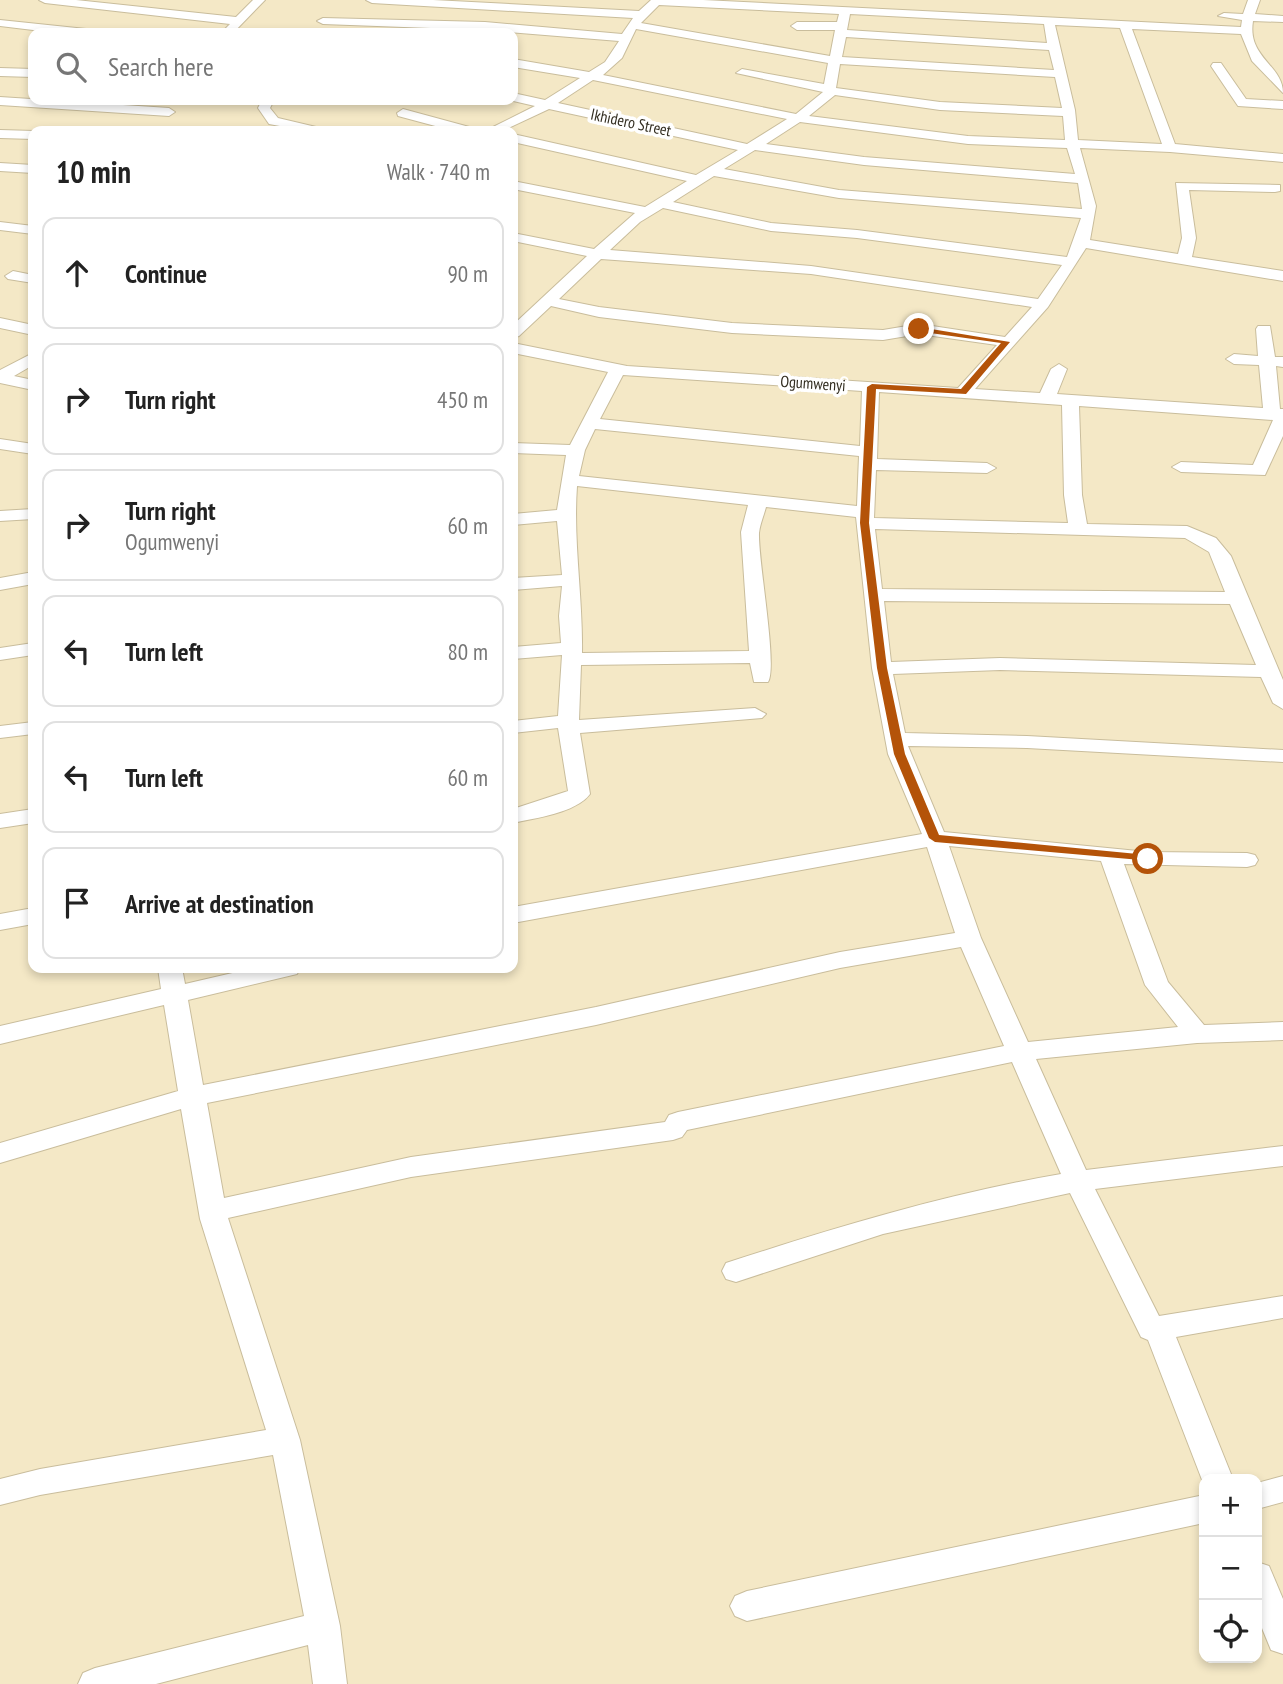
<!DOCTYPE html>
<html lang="en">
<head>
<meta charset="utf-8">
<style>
  :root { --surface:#fff; --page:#f6f6f6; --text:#222; --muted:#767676; --line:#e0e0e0 }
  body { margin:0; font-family:"PT Sans Narrow",sans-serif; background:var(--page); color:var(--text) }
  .controls { position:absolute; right:21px; bottom:21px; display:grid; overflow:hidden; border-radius:14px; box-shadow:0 4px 10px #0003 }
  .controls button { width:63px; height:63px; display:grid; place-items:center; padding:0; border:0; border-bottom:2px solid var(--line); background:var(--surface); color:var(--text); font:35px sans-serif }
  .stop { position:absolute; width:21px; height:21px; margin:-16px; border:5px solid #b45309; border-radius:50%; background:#fff }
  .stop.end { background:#b45309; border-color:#fff; box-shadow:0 2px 7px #0008 }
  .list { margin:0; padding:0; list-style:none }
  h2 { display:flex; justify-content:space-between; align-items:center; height:91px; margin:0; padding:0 28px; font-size:30px }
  h2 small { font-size:23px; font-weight:400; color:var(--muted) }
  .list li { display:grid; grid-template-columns:46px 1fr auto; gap:21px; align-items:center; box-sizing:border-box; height:112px; margin:0 14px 14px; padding:0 14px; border:2px solid var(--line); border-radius:14px }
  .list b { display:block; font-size:26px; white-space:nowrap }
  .list p { margin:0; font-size:23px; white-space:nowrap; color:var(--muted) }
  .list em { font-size:23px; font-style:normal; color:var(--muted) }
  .icon { flex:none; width:38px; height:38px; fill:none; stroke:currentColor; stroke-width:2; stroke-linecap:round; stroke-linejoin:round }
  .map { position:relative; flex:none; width:1283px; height:1684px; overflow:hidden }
  .search { position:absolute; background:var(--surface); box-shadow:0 4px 10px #0003; left:28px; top:28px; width:490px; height:77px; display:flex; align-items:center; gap:18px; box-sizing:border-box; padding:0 24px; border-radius:14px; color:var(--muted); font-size:26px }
  .panel { position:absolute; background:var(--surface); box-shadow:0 4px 10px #0003; left:28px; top:126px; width:490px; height:847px; border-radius:14px }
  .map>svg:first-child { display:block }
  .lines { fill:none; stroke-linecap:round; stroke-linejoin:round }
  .minor-casing { stroke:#c9bd9c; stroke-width:2 }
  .minor { fill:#fff; fill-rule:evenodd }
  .route { fill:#b45309 }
  .labels { text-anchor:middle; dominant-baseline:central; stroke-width:7; stroke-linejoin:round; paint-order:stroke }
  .far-street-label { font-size:16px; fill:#322d20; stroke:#fff }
</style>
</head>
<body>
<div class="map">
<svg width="1283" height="1684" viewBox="0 0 1283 1684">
  <rect width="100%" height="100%" fill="#f4e8c6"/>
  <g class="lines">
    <defs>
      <g id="minor">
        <polygon points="39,0 76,0 236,17 253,0 265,0 233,33 221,33 230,24 45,3"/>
        <path d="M366,0h67l206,11 12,-11h52l538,27 1,-7 -24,-4 6,-3 19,1 5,-14h12l-5,14 28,2v6l-30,-1c-6,37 30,44 30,72l-31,-32 -11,-27 -109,-5 43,115 108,10v8l-113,-10 -90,-4 16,58 -6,34 88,14 4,-16 -6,-55 104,2v6l-5,1 -86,-2 7,48 -4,19 91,14v10l-197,-33 -38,59 -73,82 65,4 11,-24 8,-5 8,5 -10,25 206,14 -4,-43 -25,-1 -8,-5 8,-5 24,2 -2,-27 2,-3h12l5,31h8v10l-7,-1 4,43h3v27l-18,39 -84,-3 -9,-5 9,-5 72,3 20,-45 -194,-14 3,89 5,29 100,2 29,12 15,18 52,124v29l-10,-6 -12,-26 -261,-7 -107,4 12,59 122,3 256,14v12l-256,-14 -119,-2 36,86 204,20 99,1 8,2 3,5 -3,5 -8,2 -123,-3 44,118 36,43 79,-3v18l-86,3 -161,16 50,111 197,-24v20l-188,23 64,127 124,-20v22l-107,19 57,142h-29v6l-56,-145 -7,-3 -71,-144 -187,41 -147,48 -10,-3 -4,-8 4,-8c111,-36 220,-69 335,-89l-49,-112 -325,68 -5,7 -9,3 -262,37 -183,41 72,222 40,186 7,58h-34l-5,-39 -152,39h-78l5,-11 12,-5 209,-52 -31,-161 -233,40 -40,10v-26l40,-10 226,-39 -66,-211 -19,-110 -181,54v-20l178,-52 -14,-86 -164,39v-18l161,-37 -3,-21h24l3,16 69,-16h46l-3,6 -109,26 15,85 393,-78 244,-55 115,-19 -28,-86 -414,76v-16l409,-73 -34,-80 -16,-86 -16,-151 -90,-10c-2,8 -6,17 -7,26 -1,28 19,134 9,149h-14l-4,-19 -169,2 -2,55 176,-12 11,6 -4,4 -182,15 10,61c-14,19 -55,24 -77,29v-14l55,-18 -10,-63 -45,5v-12l45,-5 4,-61 -49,4v-12l48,-4 -2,-27 3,-30 -49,4v-12l49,-3 -5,-54 -44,4v-11l44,-4 9,-55 -53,-2v-10l57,2 38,-73 -95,-19v-10l114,23 331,22 39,-43 -78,-11 -36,6 -151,-7 -133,-16 -48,-11 -32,30 -6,2v-13l74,-69 -74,-15v-8l81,16 41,-36 -122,-24v-8l132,26 42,-26 -174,-39v-8l183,41 42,-25 -189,-41 -47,22h-17l50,-25 -26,-6h4v-7l32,7 35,-22 -67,-11v-8l76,13 16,-10 14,-21 -134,-11 -162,-6 -6,-3 6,-3 162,4 137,12 11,-16 -261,-15zM659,5l180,9 -2,8h-40l-6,4 6,4h38l-5,26 -189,-33zM850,14l194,10 3,19 -200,-13zM1055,25l65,3 42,116 -84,-4 -3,-30zM636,29l192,34 -4,21 -82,-15 -6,4 87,19 -27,22 -193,-39 19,-17zM846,37l203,13 5,20 -212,-13zM840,64l215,13 7,31 -122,-6 -104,-14zM593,80l194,39 -40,25 -189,-41zM835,95l105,15 123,6 2,24 -97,-4 -159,-20zM800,122l168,22 99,4 8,26 -211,-17 -98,-13zM755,150l109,15 214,18 4,26 -243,-19 -115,-21zM714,176l125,22 242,20 -14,39 -210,-27 -86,-7 -98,-21zM663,208l108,23 86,7 205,27 -24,34 -227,-33 -201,-16 30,-28zM601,259l210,15 221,33 -27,30 -86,-13 -36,6 -151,-7 -133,-16 -40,-8zM623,375l239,16 -2,55 -260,-27zM879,392l183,13 2,90 4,28 -194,-5 2,-48 111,3 9,-5 -9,-5 -110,-4zM595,429l264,27 -2,50 -278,-30 6,-26zM577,486l171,19 -7,27 8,119 -167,2c1,-56 -9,-111 -5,-167zM875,529l310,9 24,14 16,40 -343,-3zM884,601l346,3 26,61 -256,-7 -109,4zM949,846l152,15 44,124 33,42 -150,15 -47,-104zM961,947l43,99 -326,66 -9,3 -4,7 -254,35 -187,41 -17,-95 389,-78 244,-57z"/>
        <polygon points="0,20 86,29 92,33 58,33 0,26"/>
        <polygon points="1213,63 1221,63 1246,99 1283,101 1283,109 1238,106 1211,66"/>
        <polygon points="0,68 33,69 33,77 0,76"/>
        <polygon points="0,97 169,108 175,112 169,116 0,105"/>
        <polygon points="262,100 274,100 270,108 278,118 333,131 307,131 269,124 258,108"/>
        <polygon points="403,109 473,128 475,131 454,131 398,116 397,113"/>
        <polygon points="0,130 34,131 33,139 0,138"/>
        <polygon points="0,163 33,165 33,173 0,171"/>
        <polygon points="0,222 33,226 33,234 0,230"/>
        <polygon points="13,271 33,275 33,283 8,279 5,276"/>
        <polygon points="0,318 33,325 33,335 0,328"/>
        <polygon points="33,353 33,365 14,376 33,380 33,390 0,383 0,370"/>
        <polygon points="0,439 33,444 33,454 0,449"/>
        <polygon points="33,509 33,519 0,521 0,511"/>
        <polygon points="33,572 33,584 0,590 0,578"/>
        <polygon points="33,643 33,655 0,660 0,648"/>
        <polygon points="33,722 33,734 0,738 0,726"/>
        <polygon points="33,809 33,823 0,828 0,814"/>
        <polygon points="33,908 33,924 0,930 0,914"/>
        <polygon points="1283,1476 1283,1502 1257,1509 1257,1483"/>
        <polygon points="1204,1495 1204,1523 747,1621 735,1616 730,1606 735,1596 747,1591"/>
        <polygon points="1257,1562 1269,1566 1283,1599 1283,1654 1271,1650 1257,1616"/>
      </g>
    </defs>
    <use href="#minor" class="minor-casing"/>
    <use href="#minor" class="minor"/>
  </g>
  <polygon class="route" points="919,327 1010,342 966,394 876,389 869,523 887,668 905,754 939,835 1148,855 1154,859 1152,861 935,842 929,838 894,754 877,668 860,523 867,387 872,384 961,389 1001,343 916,331"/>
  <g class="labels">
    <g class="far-street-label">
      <text transform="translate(631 122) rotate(12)">Ikhidero Street</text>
      <text transform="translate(813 383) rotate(4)">Ogumwenyi</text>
    </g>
  </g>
</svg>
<div class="controls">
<button>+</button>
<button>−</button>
<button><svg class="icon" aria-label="locate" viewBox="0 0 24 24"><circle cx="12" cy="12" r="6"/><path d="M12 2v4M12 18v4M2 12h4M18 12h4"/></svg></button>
</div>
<div class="stop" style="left:1148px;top:859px"></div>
<div class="stop end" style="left:919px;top:329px"></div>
<div class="search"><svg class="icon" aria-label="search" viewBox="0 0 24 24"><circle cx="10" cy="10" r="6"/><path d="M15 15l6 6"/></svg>Search here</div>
<section class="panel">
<h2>10 min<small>Walk · 740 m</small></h2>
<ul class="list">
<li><svg class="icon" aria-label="ahead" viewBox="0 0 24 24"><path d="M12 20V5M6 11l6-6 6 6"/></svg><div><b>Continue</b></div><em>90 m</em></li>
<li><svg class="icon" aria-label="right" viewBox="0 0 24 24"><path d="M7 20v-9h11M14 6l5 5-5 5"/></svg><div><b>Turn right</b></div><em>450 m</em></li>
<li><svg class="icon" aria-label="right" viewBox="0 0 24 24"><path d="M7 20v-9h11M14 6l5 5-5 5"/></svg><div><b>Turn right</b><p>Ogumwenyi</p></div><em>60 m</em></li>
<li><svg class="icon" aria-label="left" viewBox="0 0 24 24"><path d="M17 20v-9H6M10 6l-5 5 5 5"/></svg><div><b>Turn left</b></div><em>80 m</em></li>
<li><svg class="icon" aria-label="left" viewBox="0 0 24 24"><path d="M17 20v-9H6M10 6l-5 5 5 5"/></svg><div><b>Turn left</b></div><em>60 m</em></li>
<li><svg class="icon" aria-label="arrive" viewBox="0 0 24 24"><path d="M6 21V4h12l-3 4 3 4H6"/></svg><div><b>Arrive at destination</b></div></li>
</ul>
</section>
</div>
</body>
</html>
